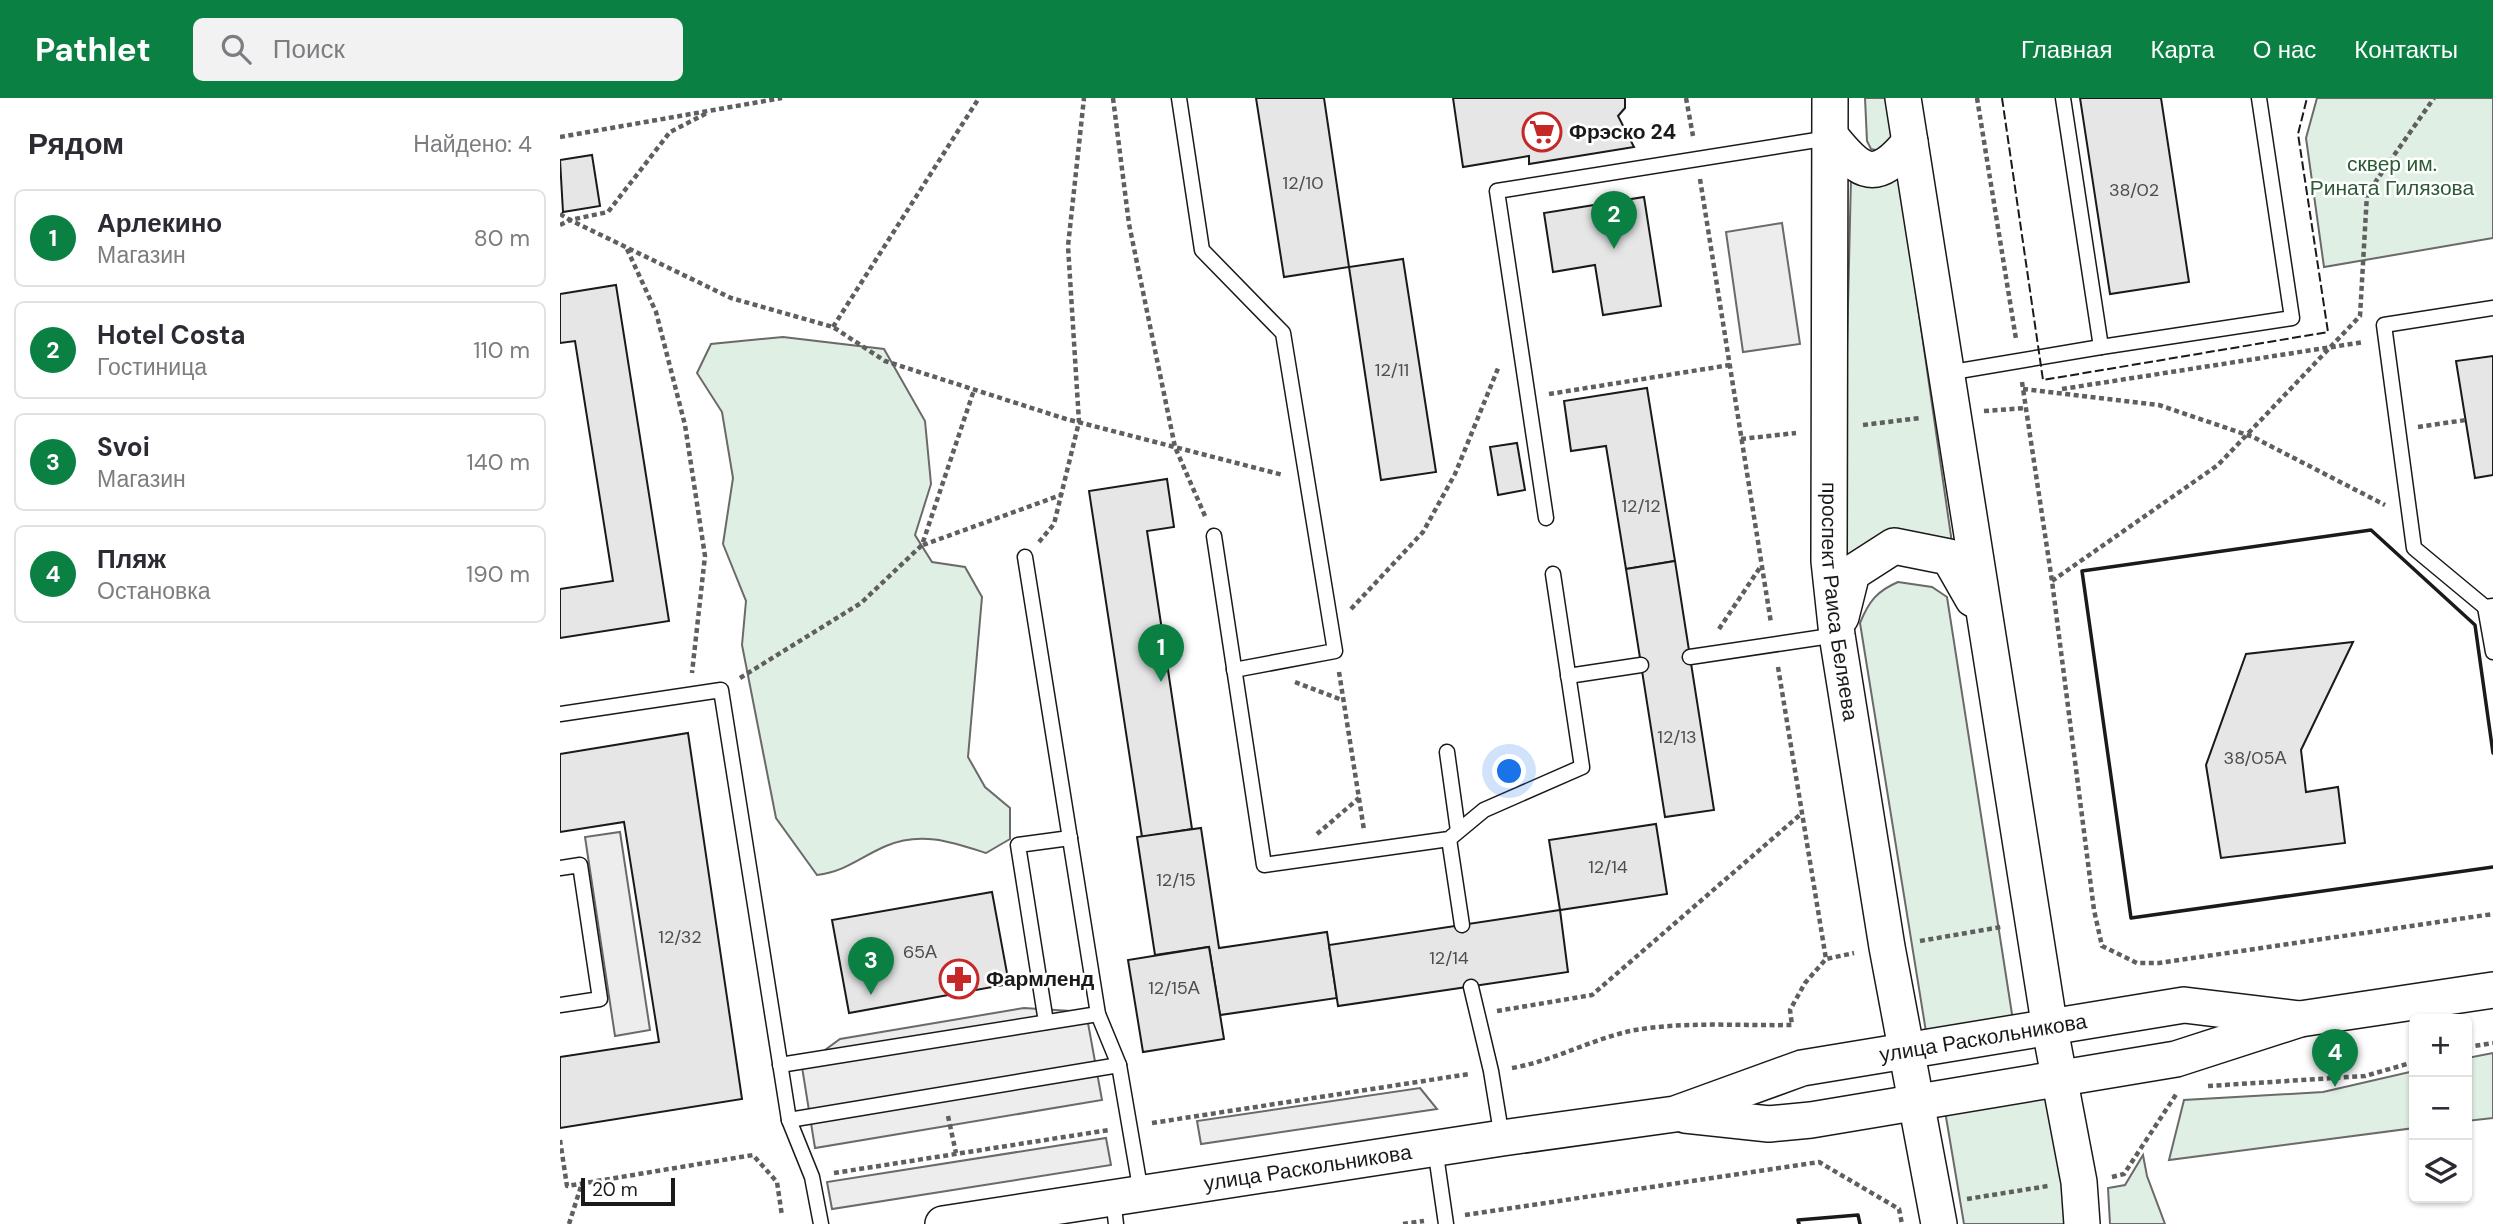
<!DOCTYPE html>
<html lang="ru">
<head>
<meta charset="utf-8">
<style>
  :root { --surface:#fff; --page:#f2f2f3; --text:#2b2b33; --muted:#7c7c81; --line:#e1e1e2; --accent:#0b8043 }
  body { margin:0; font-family:"DM Sans",sans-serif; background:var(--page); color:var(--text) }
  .controls { position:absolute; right:21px; bottom:21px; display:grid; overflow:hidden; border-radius:10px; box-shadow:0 2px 5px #0004 }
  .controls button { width:63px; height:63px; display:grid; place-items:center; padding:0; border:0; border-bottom:2px solid var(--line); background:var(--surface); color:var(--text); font:35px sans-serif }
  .scale { position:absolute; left:21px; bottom:18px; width:94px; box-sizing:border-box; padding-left:7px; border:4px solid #1a1a1a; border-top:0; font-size:19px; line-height:24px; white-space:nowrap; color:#1a1a1a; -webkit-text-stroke:5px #fff; paint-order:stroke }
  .you { position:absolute; left:950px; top:674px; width:24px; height:24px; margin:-18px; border:5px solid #fff; border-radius:50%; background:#1a73e8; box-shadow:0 0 0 10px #1a73e833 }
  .badge { display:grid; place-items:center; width:46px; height:46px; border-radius:50%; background:var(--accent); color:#fff; font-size:23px; font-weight:700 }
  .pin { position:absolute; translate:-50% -58px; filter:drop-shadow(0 2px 4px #0008) }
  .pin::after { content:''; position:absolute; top:37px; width:24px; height:21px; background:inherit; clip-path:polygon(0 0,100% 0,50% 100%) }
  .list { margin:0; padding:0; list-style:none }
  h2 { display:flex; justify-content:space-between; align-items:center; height:91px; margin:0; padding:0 28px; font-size:30px }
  h2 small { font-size:23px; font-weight:400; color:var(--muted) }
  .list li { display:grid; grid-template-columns:46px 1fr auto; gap:21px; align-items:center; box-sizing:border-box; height:98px; margin:0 14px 14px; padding:0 14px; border:2px solid var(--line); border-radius:10px }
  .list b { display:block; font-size:26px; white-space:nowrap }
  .list p { margin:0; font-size:23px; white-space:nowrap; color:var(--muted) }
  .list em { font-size:23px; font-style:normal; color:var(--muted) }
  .icon { flex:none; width:38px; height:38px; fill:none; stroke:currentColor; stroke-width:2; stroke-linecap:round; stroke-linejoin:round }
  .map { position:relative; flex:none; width:1933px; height:1126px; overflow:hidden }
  header { display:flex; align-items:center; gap:42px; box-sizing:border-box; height:98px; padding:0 35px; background:var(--accent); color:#fff }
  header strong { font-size:33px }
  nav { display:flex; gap:38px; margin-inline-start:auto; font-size:24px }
  .search { width:490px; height:63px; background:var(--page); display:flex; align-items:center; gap:18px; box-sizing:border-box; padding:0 24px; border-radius:10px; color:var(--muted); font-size:26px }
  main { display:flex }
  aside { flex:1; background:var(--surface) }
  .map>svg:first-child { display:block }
  .green { fill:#e0efe3; stroke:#6a6a6a; stroke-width:2 }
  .parking { fill:#ededed; stroke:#6a6a6a; stroke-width:2 }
  .building { fill:#e6e6e6; stroke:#1a1a1a; stroke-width:2 }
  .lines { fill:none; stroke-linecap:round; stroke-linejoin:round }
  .service-casing { stroke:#1a1a1a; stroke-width:17 }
  .tertiary-casing { stroke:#1a1a1a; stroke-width:38 }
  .path { stroke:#5f5f5f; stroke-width:4.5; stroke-dasharray:5 3.5; stroke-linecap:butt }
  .service { stroke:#fff; stroke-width:14 }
  .tertiary { stroke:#fff; stroke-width:35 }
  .fence { stroke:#1a1a1a; stroke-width:2; stroke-dasharray:9 3.5; stroke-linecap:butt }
  .wall { stroke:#1a1a1a; stroke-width:3.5 }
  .labels { text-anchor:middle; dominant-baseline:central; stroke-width:5; stroke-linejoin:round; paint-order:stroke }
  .number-label { font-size:18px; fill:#4d4d4d }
  .poi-label { font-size:21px; font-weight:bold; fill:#1a1a1a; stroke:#fff; text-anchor:start }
  .park-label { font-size:21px; fill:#2b5a34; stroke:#fff }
  .street-label { font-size:21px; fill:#1a1a1a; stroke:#fff }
</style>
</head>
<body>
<header>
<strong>Pathlet</strong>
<div class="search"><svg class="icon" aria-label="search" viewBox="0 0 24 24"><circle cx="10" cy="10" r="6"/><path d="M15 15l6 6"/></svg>Поиск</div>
<nav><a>Главная</a><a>Карта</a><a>О нас</a><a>Контакты</a></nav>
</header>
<main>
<aside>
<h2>Рядом<small>Найдено: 4</small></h2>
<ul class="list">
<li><span class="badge">1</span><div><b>Арлекино</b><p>Магазин</p></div><em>80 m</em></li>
<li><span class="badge">2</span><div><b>Hotel Costa</b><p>Гостиница</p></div><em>110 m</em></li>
<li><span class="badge">3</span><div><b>Svoi</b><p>Магазин</p></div><em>140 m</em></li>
<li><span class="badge">4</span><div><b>Пляж</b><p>Остановка</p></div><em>190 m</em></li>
</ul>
</aside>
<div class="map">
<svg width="1933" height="1126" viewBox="0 0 1933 1126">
  <rect width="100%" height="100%" fill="#fff"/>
  <g class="green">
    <polygon points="1305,0 1329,0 1335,39 1320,53 1311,51 1307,43"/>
    <polygon points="1757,0 1933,0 1933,140 1764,169 1746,40"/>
    <path d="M1339,77l54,375c-51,-11 -65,-24 -111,9l9,-381z"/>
    <path d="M223,239l101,12 41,72 6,63 -16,51 17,27 33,5 17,30 -14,160 17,30 25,21v31l-24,14c-34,-11 -65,-22 -100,-7 -26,11 -39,25 -69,29l-41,-57 -34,-173 4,-44 -23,-57 10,-66 -11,-66 -25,-39 14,-29z"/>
    <path d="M1338,484l34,5 15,10 67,430 -87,11 -67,-415c9,-22 17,-32 38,-41z"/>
    <polygon points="1933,955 1933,1020 1907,1023 1907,960"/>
    <polygon points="1854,973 1854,1030 1609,1062 1624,1002 1763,994"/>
    <polygon points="1491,996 1510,1126 1404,1126 1385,1013"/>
    <polygon points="1583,1057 1587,1078 1605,1126 1550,1126 1548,1090 1565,1087"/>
  </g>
  <g class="parking">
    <polygon points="1222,125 1240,246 1183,254 1166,134"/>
    <polygon points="60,734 90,932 55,938 25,739"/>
    <polygon points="464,910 526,914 542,1002 255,1050 242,969 280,941"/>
    <polygon points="860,990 877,1011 641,1046 637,1023"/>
    <polygon points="546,1040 551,1067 272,1111 267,1084"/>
  </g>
  <g class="building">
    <polygon points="696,0 764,0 789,169 724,179"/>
    <polygon points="893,0 1065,0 1065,10 1058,18 1074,49 969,66 969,58 903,69"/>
    <polygon points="1520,0 1601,0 1629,184 1550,196"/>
    <polygon points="32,57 40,108 3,114 0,62"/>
    <polygon points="1084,99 1101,208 1043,217 1035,167 993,174 984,115"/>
    <polygon points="843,161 876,374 821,382 789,169"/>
    <polygon points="56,187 109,523 0,540 0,491 53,483 15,243 0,245 0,196"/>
    <polygon points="1933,258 1933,377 1915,380 1896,263"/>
    <polygon points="1087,290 1115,463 1066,471 1046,348 1011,353 1004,303"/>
    <polygon points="957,345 965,392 938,397 930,349"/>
    <polygon points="607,381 614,429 587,433 632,731 582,739 529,393"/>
    <polygon points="1115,463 1154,712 1105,719 1066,471"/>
    <polygon points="1793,544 1741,652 1746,694 1778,689 1785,745 1661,760 1646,667 1686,556"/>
    <polygon points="128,635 182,1001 0,1030 0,959 99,944 64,724 0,734 0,656"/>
    <polygon points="1096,726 1107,796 1000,812 989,742"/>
    <polygon points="641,730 659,850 767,834 777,900 660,917 649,849 595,857 577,739"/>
    <polygon points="432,794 449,886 289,915 272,822"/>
    <polygon points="1000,812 1008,874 778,908 769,847"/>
    <polygon points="649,849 664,941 583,954 568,862"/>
  </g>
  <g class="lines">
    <defs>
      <g id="service">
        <polyline points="619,0 642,152 723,235 775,553 674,572"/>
        <polyline points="1503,0 1541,249 1732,220 1699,0"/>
        <polyline points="1933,210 1824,227 1854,450 1925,509 1933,508"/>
        <polyline points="1387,275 1541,249"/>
        <polyline points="986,420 937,93 1269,40"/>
        <polyline points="654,438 704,767 889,741 924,712 1022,669 993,476"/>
        <polyline points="465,459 538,916 559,967 581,1095"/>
        <polyline points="1925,509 1933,554"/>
        <polyline points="1130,559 1277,537"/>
        <polyline points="1008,578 1081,567"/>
        <polyline points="0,616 161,592 229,1022 252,1079 261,1126"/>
        <polyline points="887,654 898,733"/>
        <polyline points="889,741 902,827"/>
        <polyline points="0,770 20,767 40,901 0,907"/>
        <polyline points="911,889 931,973 942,1040"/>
        <polyline points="486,924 458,747 510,740"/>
        <polyline points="220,967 538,916"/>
        <polyline points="229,1022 559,967"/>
        <polyline points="875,1050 886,1126"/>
        <polyline points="553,1101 556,1126"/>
      </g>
      <g id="tertiary">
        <path id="s1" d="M1270,0l-1,463 8,74 50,312 52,277"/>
        <polyline points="1343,0 1490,931 1519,1084 1522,1126"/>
        <path d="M1272,40c29,36 44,46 78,4"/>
        <polyline points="1281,519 1292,475 1334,448 1389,459 1413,501"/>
        <polyline points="1125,1017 1209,1026 1251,1022 1616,961 1740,921 1933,892"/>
        <path id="s2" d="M383,1126l559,-86 173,-24 127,-46 382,-63 116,14"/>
      </g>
    </defs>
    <use href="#service" class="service-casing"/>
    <use href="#tertiary" class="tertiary-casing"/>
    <g class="path">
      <polyline points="553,0 569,126 615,349 645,418"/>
      <polyline points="1126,0 1133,38"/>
      <polyline points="1417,0 1456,241"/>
      <polyline points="0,39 222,0"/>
      <polyline points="1140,81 1211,525"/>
      <polyline points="0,116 10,122 48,114 110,34 149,14"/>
      <polyline points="0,127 10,122 171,200 273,229 325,263 506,321 723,377"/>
      <polyline points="67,151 96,214 125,327 145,458 132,575"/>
      <polyline points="273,229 419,0"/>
      <polyline points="1462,284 1492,483 1534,812 1542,848 1577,865 1599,865 1933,816"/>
      <polyline points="1463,291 1599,307 1693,339 1825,407"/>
      <polyline points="1502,291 1804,244"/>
      <polyline points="989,296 1170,267"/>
      <polyline points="1424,313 1466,310"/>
      <polyline points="1303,327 1360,320"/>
      <polyline points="1858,329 1906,322"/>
      <polyline points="1181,341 1236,335"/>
      <polyline points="479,444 494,426 519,324 508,148 524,0"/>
      <polyline points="363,447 501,397"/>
      <polyline points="1492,483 1658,367 1800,218 1807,96 1874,0"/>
      <polyline points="791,511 863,434 895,376 939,268"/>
      <polyline points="1159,531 1201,468"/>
      <polyline points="1218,569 1266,861"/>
      <polyline points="779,574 804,732"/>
      <polyline points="180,580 301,505 362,447 414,292"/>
      <polyline points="735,584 782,602"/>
      <polyline points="757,736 799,700"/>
      <polyline points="1360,843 1441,829"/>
      <polyline points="937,913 1032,897 1241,716"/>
      <polyline points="1907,949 1933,945"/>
      <path d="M952,970c41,-7 78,-28 118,-37 52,-10 110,-5 162,-6l-2,-15 15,-27 21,-24 28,-6"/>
      <polyline points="1648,988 1805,978 1854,964"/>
      <polyline points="388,1018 396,1055"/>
      <polyline points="592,1025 909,976"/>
      <polyline points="0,1042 7,1088 193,1057 217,1084 222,1118"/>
      <polyline points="274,1075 549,1032"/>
      <polyline points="1552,1079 1564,1076 1617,995"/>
      <polyline points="1407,1101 1488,1088"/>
      <polyline points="905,1117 1259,1064 1339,1111 1342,1126"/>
      <polyline points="9,1126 22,1085"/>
      <polyline points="843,1126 864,1123"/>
    </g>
    <use href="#service" class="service"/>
    <use href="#tertiary" class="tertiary"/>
    <polyline class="fence" points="1442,0 1483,282 1768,234 1738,36 1747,0"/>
    <g class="wall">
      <polyline points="1933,655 1915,527 1811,432 1522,473 1571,820 1933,769"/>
      <polyline points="1239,1126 1238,1122 1298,1117 1300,1126"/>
    </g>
  </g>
  <defs>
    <symbol id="supermarket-ring" viewBox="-11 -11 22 22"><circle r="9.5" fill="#fff" stroke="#c62828" stroke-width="1.5"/><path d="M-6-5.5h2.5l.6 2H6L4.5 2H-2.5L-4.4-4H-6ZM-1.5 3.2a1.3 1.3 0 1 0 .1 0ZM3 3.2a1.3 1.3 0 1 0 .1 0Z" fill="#c62828"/></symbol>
    <symbol id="pharmacy-ring" viewBox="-11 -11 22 22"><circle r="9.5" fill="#fff" stroke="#c62828" stroke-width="1.5"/><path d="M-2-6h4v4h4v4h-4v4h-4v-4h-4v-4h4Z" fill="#c62828"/></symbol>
  </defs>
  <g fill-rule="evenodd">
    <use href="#supermarket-ring" x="960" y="12" width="44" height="44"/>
    <use href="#pharmacy-ring" x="377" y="859" width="44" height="44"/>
  </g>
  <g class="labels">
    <g class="number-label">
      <text x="743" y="85">12/10</text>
      <text x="1574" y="92">38/02</text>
      <text x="832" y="272">12/11</text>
      <text x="1081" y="408">12/12</text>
      <text x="1117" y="639">12/13</text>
      <text x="1695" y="660">38/05А</text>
      <text x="1048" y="769">12/14</text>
      <text x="616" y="782">12/15</text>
      <text x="120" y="839">12/32</text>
      <text x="360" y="854">65А</text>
      <text x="889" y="860">12/14</text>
      <text x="614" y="890">12/15А</text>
    </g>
    <g class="poi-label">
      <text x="1009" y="34">Фрэско 24</text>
      <text x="426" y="881">Фармленд</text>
    </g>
    <g class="park-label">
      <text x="1832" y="66">сквер им.<tspan x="1832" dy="24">Рината Гилязова</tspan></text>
    </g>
    <g class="street-label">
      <text stroke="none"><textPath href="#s1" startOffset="504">проспект Раиса Беляева</textPath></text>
      <text stroke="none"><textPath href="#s2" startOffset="1059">улица Раскольникова</textPath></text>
      <text stroke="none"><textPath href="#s2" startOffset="369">улица Раскольникова</textPath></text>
    </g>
  </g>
</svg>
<div class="controls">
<button>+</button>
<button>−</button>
<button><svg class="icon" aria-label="layers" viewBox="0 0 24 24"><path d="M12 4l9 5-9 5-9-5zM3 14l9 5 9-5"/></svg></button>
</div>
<div class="scale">20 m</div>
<div class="you"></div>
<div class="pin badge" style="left:601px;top:584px">1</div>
<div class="pin badge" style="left:1054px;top:151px">2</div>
<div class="pin badge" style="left:311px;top:897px">3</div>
<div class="pin badge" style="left:1775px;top:989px">4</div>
</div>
</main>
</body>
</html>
